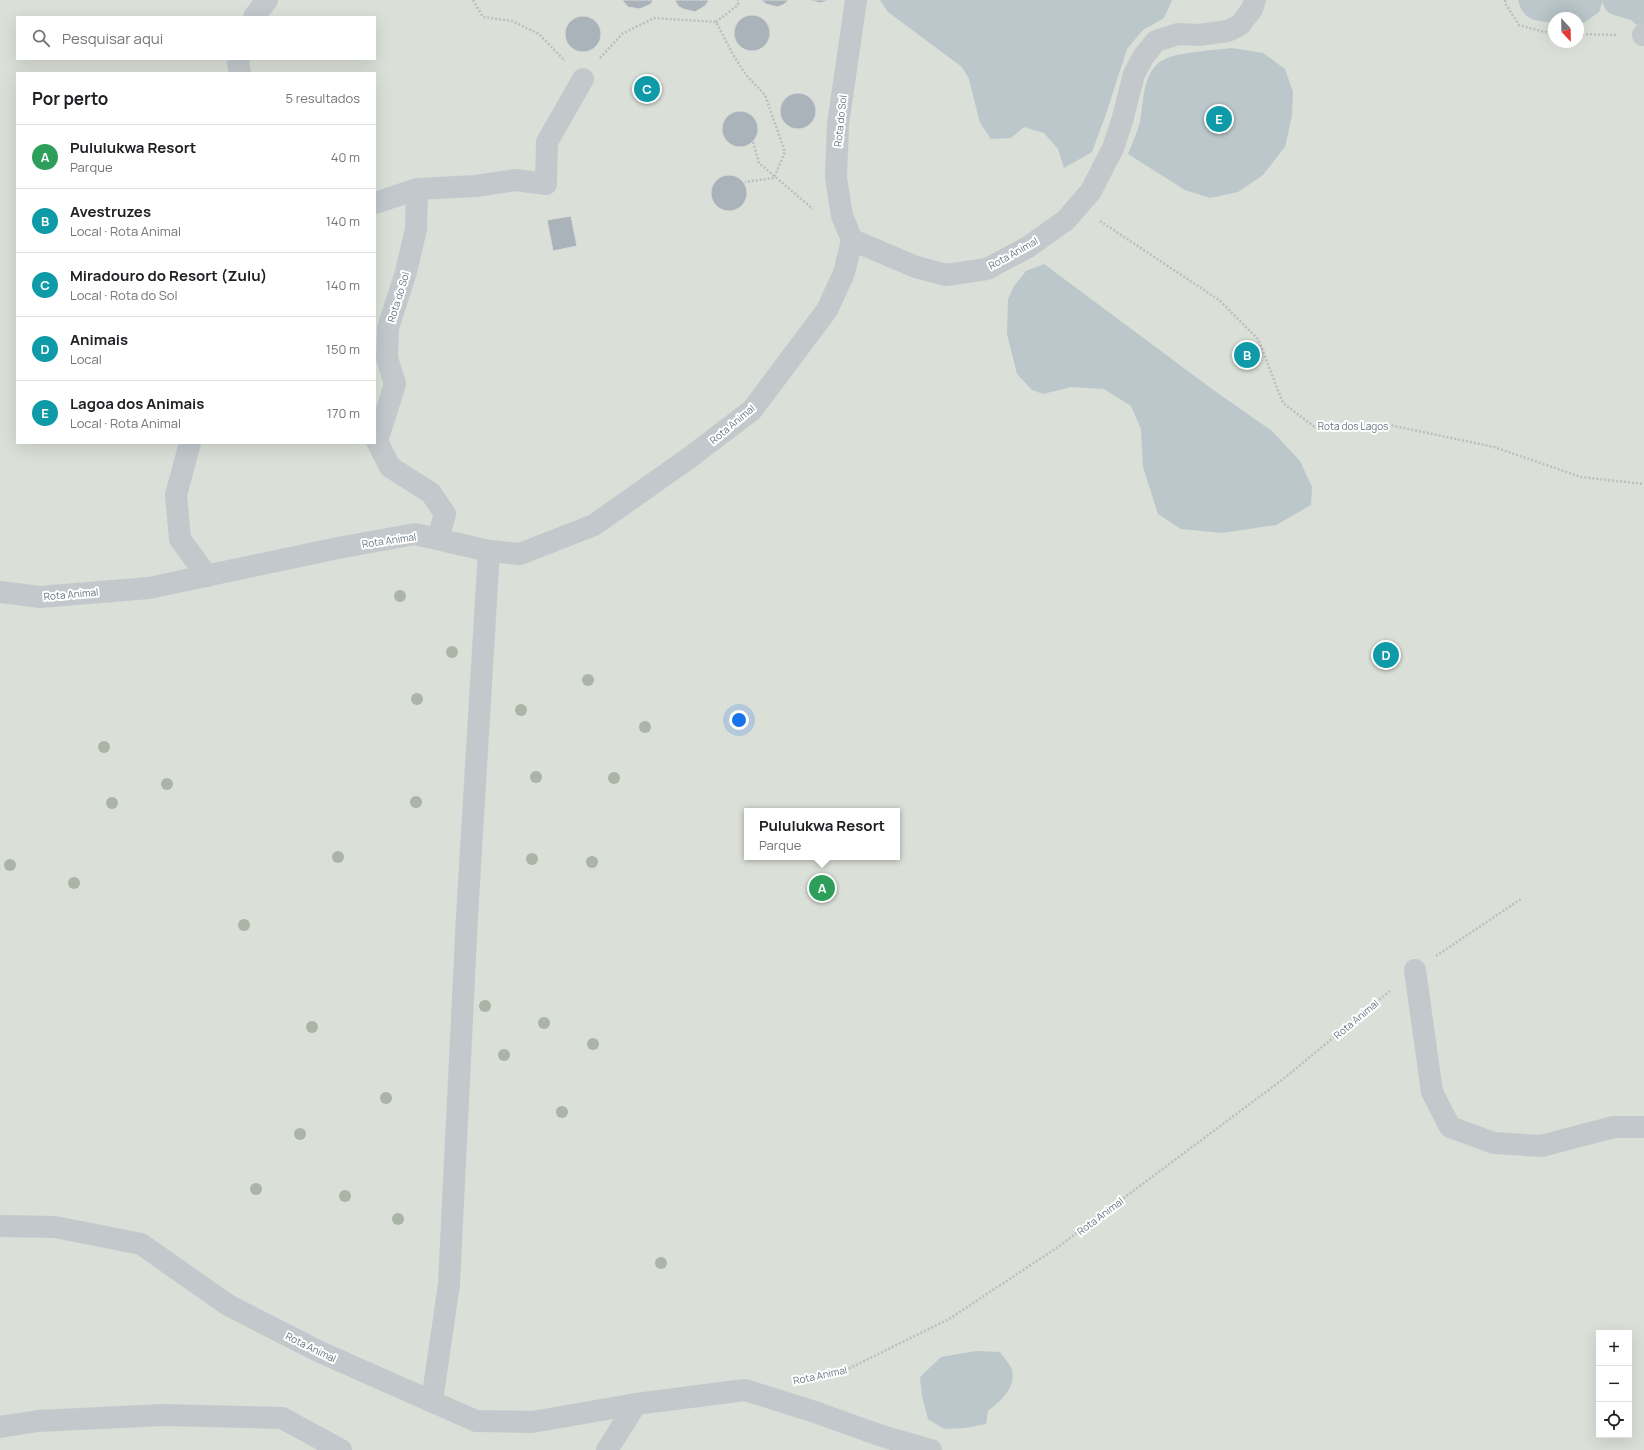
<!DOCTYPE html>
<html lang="pt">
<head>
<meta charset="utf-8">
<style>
  :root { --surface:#fff; --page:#f2f2f2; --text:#202124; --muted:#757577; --line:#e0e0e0; --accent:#e4572e }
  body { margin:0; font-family:Manrope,sans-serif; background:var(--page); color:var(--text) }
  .controls { position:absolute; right:12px; bottom:12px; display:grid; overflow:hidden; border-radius:0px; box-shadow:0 4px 16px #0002 }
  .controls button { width:36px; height:36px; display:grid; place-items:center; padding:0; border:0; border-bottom:1px solid var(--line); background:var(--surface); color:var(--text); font:20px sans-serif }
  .compass { position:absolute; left:1548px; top:12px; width:36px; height:36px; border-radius:50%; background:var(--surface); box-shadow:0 4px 16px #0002; rotate:158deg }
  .you { position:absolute; left:739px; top:720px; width:14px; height:14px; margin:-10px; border:3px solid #fff; border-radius:50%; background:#1a73e8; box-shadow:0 0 0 6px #1a73e833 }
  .badge { display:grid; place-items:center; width:26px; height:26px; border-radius:50%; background:var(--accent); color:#fff; font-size:13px; font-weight:700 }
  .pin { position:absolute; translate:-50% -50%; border:2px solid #fff; box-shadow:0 1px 4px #0006 }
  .popup { position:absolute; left:744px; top:808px; width:156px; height:52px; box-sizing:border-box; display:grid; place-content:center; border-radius:0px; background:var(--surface); filter:drop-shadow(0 1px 3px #0005); font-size:13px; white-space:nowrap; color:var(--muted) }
  .popup b { font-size:15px; color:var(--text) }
  .popup::after { content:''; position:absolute; left:50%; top:100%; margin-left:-8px; border:8px solid transparent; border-top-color:var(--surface) }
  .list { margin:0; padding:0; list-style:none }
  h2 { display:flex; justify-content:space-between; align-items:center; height:52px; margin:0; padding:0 16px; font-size:17px }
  h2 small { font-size:13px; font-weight:400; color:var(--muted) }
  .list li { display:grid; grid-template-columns:26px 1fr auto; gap:12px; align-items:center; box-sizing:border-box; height:64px; padding:0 16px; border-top:1px solid var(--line) }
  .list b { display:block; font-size:15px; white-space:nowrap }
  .list p { margin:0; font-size:13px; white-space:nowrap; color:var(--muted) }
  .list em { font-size:13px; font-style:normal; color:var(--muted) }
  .icon { flex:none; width:22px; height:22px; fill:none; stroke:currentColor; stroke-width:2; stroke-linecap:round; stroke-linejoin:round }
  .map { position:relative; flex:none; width:1644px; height:1450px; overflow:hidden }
  .search { position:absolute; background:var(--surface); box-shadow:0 4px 16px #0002; left:16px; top:16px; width:360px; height:44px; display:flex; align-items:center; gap:10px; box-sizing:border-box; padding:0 14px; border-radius:0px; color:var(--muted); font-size:15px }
  .panel { position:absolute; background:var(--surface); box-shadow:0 4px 16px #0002; left:16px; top:72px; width:360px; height:372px; border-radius:0px }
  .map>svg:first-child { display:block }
  .green { fill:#dadfd7; fill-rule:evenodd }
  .water { fill:#bbc7cb }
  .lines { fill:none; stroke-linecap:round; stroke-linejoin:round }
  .canal { stroke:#bbc7cb; stroke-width:31 }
  .building { fill:#aab3b9; stroke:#dcdcda }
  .path { stroke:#bbbfc2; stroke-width:2.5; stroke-dasharray:2 2; stroke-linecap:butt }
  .minor { stroke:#c3c8cc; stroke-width:22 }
  .tree { fill:#aab4a7 }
  .labels { text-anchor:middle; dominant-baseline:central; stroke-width:4; stroke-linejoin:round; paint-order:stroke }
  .street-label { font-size:10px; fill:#657683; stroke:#fff }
</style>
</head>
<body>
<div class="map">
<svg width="1644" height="1450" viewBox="0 0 1644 1450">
  <rect width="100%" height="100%" fill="#fafaf8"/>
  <path class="green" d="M0,0h1644v1450h-1644zM17,17h358v42h-358zM1554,18h24v24h-24zM17,73h358v370h-358zM747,811h150v46h-150zM1599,1333h30v102h-30z"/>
  <g class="water">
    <polygon points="880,0 1172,0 1164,18 1143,30 1127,49 1106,114 1092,152 1064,168 1058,149 1044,133 1024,127 1011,138 991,139 980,123 969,79 962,67 888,12"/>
    <path d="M1518,0h85l-4,12 -15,11h-6v-5h-24v5c-20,-3 -30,-1 -36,-23z"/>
    <path d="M1232,48l31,5 22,16 8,23 -1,23 -7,32 -22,28 -25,17 -28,6 -25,-8 -57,-36c4,-10 9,-21 12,-32 4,-21 2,-52 25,-63 15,-7 50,-9 67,-11z"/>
    <polygon points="1044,264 1212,389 1272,431 1300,461 1312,487 1311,505 1276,525 1222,533 1181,529 1158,514 1143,467 1141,429 1131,406 1104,389 1071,387 1043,394 1032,390 1017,374 1007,334 1008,299 1014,286 1026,271"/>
    <path d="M976,1351l24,1c3,5 11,13 12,18 4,19 -12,31 -24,41l-2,13 -21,4 -21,1 -16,-10 -6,-23 -2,-19 21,-20z"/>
  </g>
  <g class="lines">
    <polyline class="canal" points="1618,0 1641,7 1644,11"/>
  </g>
  <g class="building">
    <polygon points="622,0 653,0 651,4 640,9 628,7"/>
    <polygon points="675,0 709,0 705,6 695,12 683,9 678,6"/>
    <polygon points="761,0 789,0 783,5 777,7 766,4"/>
    <polygon points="808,0 828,0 821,3"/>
    <circle cx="752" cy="33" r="18"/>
    <circle cx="583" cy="34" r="18"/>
    <circle cx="798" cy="111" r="18"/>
    <circle cx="740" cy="129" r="18"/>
    <circle cx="729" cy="193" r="18"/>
    <polygon points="571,216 577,246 553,251 547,220"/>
  </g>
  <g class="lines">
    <g class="path">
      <polyline points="473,0 483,17 512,21 539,34 565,61"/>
      <polyline points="1505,0 1505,3 1519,25 1544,32 1554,32"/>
      <polyline points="716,22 738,5 738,0"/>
      <polyline points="1578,34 1617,35"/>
      <polyline points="600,58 622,34 654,18 716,22 735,58 747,76 765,95 785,152 774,178 745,182"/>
      <polyline points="753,142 759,163 813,209"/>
      <polyline points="1100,221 1219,300 1258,339 1283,403 1316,428 1385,424 1494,447 1581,477 1644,484"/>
      <polyline points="1436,956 1521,899"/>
      <polyline points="802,1379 846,1370 949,1319 1058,1247 1282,1080 1391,990"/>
    </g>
    <g class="minor">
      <polyline points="254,17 267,0"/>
      <polyline points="1643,35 1644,34"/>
      <polyline points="239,59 238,63 240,73"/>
      <polyline points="375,203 417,189"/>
      <polyline points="852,240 916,267 946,275 987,269 1028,247 1066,220 1091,191 1113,148 1122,121 1134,74 1143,57 1156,41 1178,34 1199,35 1228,31 1240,25 1252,9 1255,0"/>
      <polyline points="852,240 842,216 836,178 838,124 856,0"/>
      <polyline points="190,443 176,495 180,539 207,576"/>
      <polyline points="438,539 445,514 431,493 390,467 377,441 395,384 387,358 388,328 406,272 416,229 417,189 476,186 516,180 546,184 547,142 583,79"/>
      <polyline points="0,592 40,597 149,588 338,548 415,534 489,551 520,554 594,525 689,458 752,410 827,310 844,273 852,240"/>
      <polyline points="1415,970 1432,1092 1450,1127 1494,1143 1541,1146 1614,1127 1644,1127"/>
      <polyline points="0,1226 55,1227 141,1244 228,1305 320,1352 476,1421 532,1422 636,1404 745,1390 812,1411 882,1436 931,1450"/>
      <polyline points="432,1401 449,1284 467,916 489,551"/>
      <polyline points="0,1427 38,1421 163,1415 282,1418 341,1450"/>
      <polyline points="607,1450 636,1404"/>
    </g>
  </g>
  <g class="tree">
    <circle cx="400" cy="596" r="6"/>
    <circle cx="452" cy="652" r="6"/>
    <circle cx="588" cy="680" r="6"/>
    <circle cx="417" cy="699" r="6"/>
    <circle cx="521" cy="710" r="6"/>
    <circle cx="645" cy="727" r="6"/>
    <circle cx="104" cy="747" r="6"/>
    <circle cx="536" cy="777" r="6"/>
    <circle cx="614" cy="778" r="6"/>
    <circle cx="167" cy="784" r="6"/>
    <circle cx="416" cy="802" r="6"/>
    <circle cx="112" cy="803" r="6"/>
    <circle cx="338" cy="857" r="6"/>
    <circle cx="532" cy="859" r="6"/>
    <circle cx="592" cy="862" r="6"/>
    <circle cx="10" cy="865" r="6"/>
    <circle cx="74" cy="883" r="6"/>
    <circle cx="244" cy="925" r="6"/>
    <circle cx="485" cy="1006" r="6"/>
    <circle cx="544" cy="1023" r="6"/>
    <circle cx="312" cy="1027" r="6"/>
    <circle cx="593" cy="1044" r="6"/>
    <circle cx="504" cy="1055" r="6"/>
    <circle cx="386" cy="1098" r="6"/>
    <circle cx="562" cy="1112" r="6"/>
    <circle cx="300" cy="1134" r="6"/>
    <circle cx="256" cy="1189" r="6"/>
    <circle cx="345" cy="1196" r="6"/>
    <circle cx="398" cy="1219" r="6"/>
    <circle cx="661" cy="1263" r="6"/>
  </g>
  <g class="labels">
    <g class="street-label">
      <text transform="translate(840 121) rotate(-84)">Rota do Sol</text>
      <text transform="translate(1013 253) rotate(-29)">Rota Animal</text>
      <text transform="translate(398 297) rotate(-73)">Rota do Sol</text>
      <text transform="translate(732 424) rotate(-40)">Rota Animal</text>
      <text x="1353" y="426">Rota dos Lagos</text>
      <text transform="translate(389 540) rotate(-8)">Rota Animal</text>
      <text transform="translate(71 594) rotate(-5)">Rota Animal</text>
      <text transform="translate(1356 1019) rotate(-40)">Rota Animal</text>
      <text transform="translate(1100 1216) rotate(-37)">Rota Animal</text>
      <text transform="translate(311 1347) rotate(26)">Rota Animal</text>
      <text transform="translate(820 1375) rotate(-12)">Rota Animal</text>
    </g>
  </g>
</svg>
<div class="controls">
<button>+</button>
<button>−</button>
<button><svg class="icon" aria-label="locate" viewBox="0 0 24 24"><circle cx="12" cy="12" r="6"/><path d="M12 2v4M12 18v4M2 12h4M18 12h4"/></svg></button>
</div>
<svg class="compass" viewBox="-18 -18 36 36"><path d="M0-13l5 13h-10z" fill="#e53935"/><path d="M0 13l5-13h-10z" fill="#757577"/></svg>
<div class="you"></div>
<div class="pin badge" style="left:822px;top:888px;background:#2e9e5b">A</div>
<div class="popup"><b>Pululukwa Resort</b>Parque</div>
<div class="pin badge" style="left:1247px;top:355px;background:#0f9aa8">B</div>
<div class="pin badge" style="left:647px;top:89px;background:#0f9aa8">C</div>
<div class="pin badge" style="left:1386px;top:655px;background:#0f9aa8">D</div>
<div class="pin badge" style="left:1219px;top:119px;background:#0f9aa8">E</div>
<div class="search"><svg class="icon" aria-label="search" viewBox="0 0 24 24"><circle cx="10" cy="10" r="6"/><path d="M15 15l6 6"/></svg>Pesquisar aqui</div>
<section class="panel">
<h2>Por perto<small>5 resultados</small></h2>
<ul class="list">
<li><span class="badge" style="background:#2e9e5b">A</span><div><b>Pululukwa Resort</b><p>Parque</p></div><em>40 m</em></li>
<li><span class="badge" style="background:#0f9aa8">B</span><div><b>Avestruzes</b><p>Local · Rota Animal</p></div><em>140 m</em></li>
<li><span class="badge" style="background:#0f9aa8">C</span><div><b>Miradouro do Resort (Zulu)</b><p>Local · Rota do Sol</p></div><em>140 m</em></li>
<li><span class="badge" style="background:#0f9aa8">D</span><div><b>Animais</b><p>Local</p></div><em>150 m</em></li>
<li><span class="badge" style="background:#0f9aa8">E</span><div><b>Lagoa dos Animais</b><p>Local · Rota Animal</p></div><em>170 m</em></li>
</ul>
</section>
</div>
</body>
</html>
